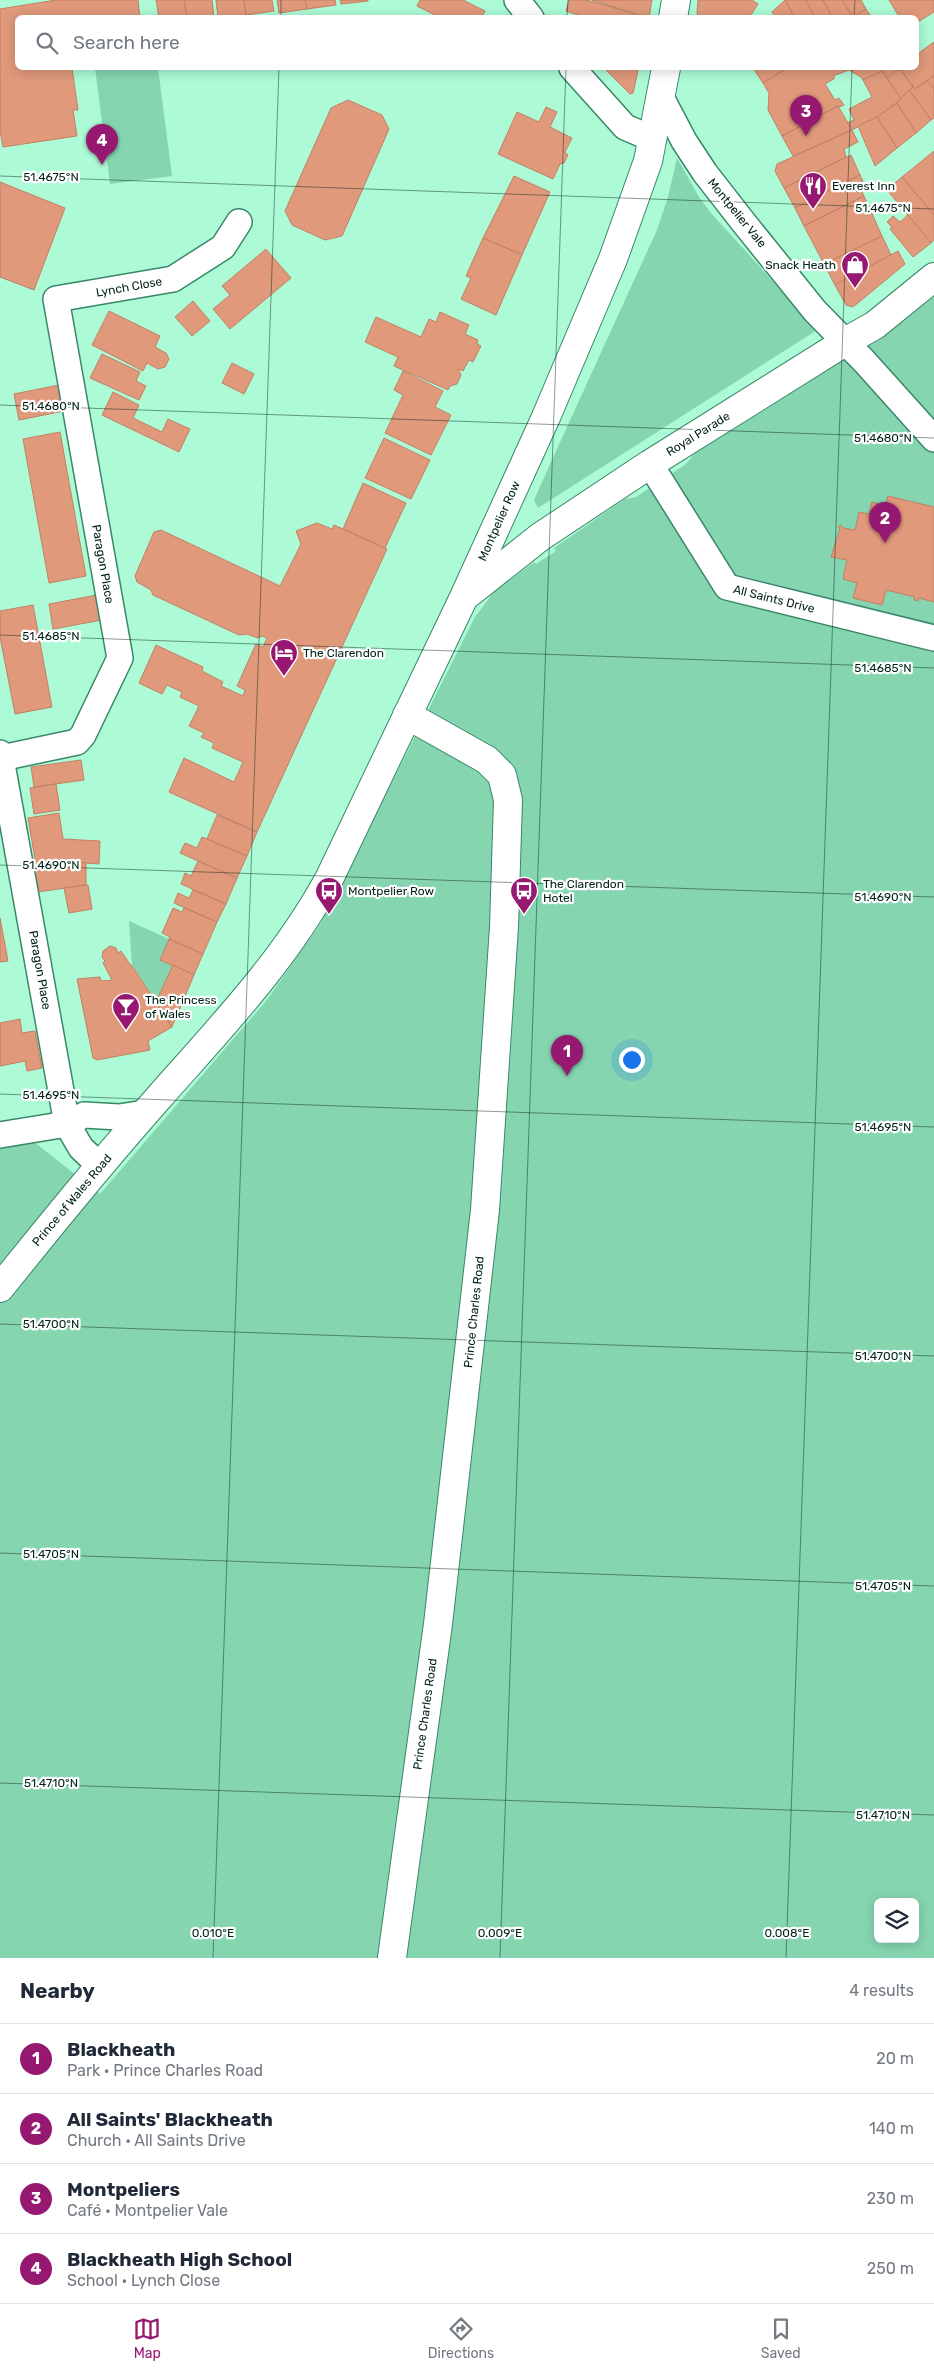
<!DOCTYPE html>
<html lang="en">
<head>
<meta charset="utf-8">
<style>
  :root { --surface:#fff; --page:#f6f6f7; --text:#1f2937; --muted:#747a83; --line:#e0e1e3; --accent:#971871 }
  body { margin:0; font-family:Rubik,sans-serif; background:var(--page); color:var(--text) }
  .controls { position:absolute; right:15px; bottom:15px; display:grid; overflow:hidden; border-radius:8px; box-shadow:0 2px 12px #0003 }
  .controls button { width:45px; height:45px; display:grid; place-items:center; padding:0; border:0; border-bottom:1px solid var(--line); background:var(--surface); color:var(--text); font:25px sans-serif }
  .you { position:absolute; left:631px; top:1059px; width:18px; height:18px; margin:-12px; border:4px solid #fff; border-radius:50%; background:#1a73e8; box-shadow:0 0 0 8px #1a73e833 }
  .badge { display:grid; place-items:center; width:32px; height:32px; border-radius:50%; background:var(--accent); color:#fff; font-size:16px; font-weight:700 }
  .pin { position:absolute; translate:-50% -41px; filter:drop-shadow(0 1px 2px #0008) }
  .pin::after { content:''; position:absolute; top:26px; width:18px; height:15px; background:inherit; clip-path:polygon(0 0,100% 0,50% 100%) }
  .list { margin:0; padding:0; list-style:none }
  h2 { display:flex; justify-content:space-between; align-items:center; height:65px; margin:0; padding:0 20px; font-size:21px }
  h2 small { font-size:16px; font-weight:400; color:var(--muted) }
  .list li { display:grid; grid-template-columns:32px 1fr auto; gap:15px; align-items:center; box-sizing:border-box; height:70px; padding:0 20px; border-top:1px solid var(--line) }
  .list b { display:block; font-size:19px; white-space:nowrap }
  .list p { margin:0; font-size:16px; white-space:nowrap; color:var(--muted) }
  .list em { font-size:16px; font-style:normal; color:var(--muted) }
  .icon { flex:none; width:28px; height:28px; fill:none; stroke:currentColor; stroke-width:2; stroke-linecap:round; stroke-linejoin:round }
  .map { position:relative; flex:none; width:934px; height:1958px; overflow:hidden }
  .search { position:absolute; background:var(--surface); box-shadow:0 2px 12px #0003; left:15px; right:15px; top:15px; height:55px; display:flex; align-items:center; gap:12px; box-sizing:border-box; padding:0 18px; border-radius:8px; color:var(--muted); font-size:19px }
  .sheet { height:345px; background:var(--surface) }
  nav { display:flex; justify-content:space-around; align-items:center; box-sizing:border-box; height:70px; border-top:1px solid var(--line); background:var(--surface); font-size:14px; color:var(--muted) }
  nav a { display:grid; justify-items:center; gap:2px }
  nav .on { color:var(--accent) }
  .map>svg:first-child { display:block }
  .green { fill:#86d5b1; fill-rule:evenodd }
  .building { fill:#e0997b; stroke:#c28063 }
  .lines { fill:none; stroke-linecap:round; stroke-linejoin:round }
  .street-casing { stroke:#398768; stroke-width:28 }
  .secondary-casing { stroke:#398768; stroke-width:30 }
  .street { stroke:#fff; stroke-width:25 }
  .secondary { stroke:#fff; stroke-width:28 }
  .ticks { fill:none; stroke:#012216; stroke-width:1; stroke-opacity:0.45 }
  .labels { text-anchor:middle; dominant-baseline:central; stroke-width:4.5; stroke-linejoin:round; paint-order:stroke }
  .poi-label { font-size:12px; fill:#012216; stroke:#fff; text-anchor:start }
  .street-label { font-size:12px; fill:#012216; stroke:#fff }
  .ticks-label { font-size:12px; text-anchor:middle; fill:#012216; stroke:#fff; stroke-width:4.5; stroke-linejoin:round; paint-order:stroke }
</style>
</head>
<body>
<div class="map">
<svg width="934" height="1958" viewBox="0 0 934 1958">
  <rect width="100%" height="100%" fill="#acfad6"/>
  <g class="green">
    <polygon points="95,68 158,68 172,176 110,184"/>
    <polygon points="677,158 699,197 711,213 817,330 538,508 534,500 551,462 657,230 668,197"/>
    <path d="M934,289v1669h-934v-811l34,-5 66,52 166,-193 55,-78 154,-306 18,-24 41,-31 2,2 20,-13 -2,-3 71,-49 11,-2 50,-33 9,-11 139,-89zM878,1902h37v37h-37z"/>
    <polygon points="129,921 169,939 173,965 156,1002 134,967 132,967"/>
  </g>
  <g class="building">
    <polygon points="56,0 138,0 140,18 18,18 18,68 72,68 78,110 73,110 77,136 3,147 0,130 0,9"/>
    <polygon points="156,0 184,0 187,18 159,18"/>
    <polygon points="184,0 212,0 214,18 187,18"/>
    <polygon points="216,0 244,0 246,15 218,18"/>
    <polygon points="244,0 272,0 274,11 246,15"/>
    <polygon points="277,0 305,0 307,9 279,13"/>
    <polygon points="305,0 335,0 336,5 307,9"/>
    <polygon points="340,0 368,0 368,1 341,4"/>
    <polygon points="420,0 463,0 485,11 481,18 441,18 417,6"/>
    <polygon points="569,0 587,0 648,18 587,18 566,11"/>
    <polygon points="592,0 652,0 649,18"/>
    <polygon points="698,0 752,0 758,4 749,18 699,18 697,13"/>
    <polygon points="785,0 806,0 815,18 795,18"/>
    <polygon points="785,0 795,18 776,18 772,12"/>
    <polygon points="806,0 823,0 833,18 815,18"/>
    <polygon points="823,0 842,0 853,17 833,18"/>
    <polygon points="842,0 861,0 866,9 853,17"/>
    <polygon points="889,0 934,0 934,12 916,23 916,18 900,18"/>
    <polygon points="866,9 872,18 851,18 853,17"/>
    <polygon points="934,42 934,75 915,89 900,68 916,68 916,55"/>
    <polygon points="604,68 630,68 638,71 633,93 630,94"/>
    <polygon points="753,68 787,68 763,83"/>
    <polygon points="787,68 881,68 882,71 863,80 861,77 849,70 833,76 835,78 825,84 835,100 839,98 844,105 839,107 838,106 782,136 768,110 769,93 763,83"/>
    <polygon points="881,68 900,68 887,78"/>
    <polygon points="900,68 913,87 900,98 887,78"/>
    <polygon points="882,71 901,99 877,117 852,130 847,123 854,120 849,109 872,97 863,80"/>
    <polygon points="934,75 934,89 927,81"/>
    <polygon points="927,81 934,89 934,118 931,120 909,90 913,87 915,89"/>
    <polygon points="909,90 931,120 916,133 897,103"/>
    <polygon points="348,100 382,115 389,129 342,236 325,240 292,225 285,211 331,108"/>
    <polygon points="897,103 916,133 897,148 877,117"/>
    <polygon points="838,106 852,130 793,156 782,136"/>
    <polygon points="546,107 557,112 550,127 572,138 565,152 568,155 564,163 560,164 553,179 498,154 517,112 539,122"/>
    <polygon points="877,117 897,148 875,166 858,126"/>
    <polygon points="852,130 858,142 844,149 846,157 784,188 775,171 777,164"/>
    <polygon points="934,151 934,215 902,177"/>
    <polygon points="851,155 860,175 795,208 784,188"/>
    <polygon points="860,175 863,181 858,183 864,196 804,226 795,208"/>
    <polygon points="514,176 550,192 522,255 483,238"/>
    <polygon points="902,177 934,215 934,240 931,243 887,190"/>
    <polygon points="0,182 65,208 34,290 0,277"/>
    <polygon points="864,196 882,236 824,264 804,226"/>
    <polygon points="908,215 931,243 913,257 890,229 892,227 887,222 893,216 900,222"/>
    <polygon points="882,236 891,255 835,285 824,264"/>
    <polygon points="483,238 522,255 496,315 461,299 471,278 466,276"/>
    <polygon points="266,249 291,278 230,329 213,309 230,295 222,286"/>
    <polygon points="898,251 905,264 853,307 846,305 835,285"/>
    <polygon points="193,301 210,321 192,336 175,317"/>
    <polygon points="109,311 160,336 155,347 166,353 169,359 165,367 158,369 147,363 143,371 92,345"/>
    <polygon points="440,312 469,325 465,334 478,340 477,344 481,346 473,362 469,360 463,371 458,369 461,375 457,384 450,386 448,390 394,366 398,357 365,342 376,317 421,337 429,319 436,322"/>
    <polygon points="102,354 140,372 136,381 146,386 139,400 90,378"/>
    <polygon points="232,363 254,374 244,394 222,383"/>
    <polygon points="403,371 443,391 435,407 451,415 431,455 385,433 403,395 394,390"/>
    <polygon points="59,385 64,411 19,420 14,394"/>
    <polygon points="113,392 139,405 133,418 162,432 168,419 190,429 179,452 102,415"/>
    <polygon points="60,432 86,576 49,583 23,439"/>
    <polygon points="384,438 430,460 411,499 365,478"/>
    <polygon points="363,483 406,503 385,548 343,529"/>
    <polygon points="888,496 934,507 934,602 919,598 918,601 914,600 915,597 886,590 882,605 853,598 857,583 843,579 847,560 831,557 840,529 838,527 841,525 843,528 855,530 859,512 869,514 872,502 885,506"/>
    <polygon points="317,523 332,529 334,525 387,549 257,832 169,792 184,758 234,782 243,762 212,748 214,743 201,737 204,733 189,726 199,706 180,697 182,692 167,685 162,694 139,683 156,645 203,667 202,671 223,682 221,686 243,696 245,690 237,686 256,644 263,647 267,638 262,636 258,638 247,634 239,635 153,595 151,590 137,582 135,576 154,532 161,530 280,586 301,544 296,531"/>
    <polygon points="97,595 102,620 53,629 49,604"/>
    <polygon points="33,605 52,707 15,714 0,637 0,611"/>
    <polygon points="81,760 84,780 34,787 31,767"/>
    <polygon points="56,784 60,810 34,814 30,788"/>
    <polygon points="59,813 63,839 100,841 99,864 61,861 36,865 28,818"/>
    <polygon points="217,815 257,832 247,856 207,839"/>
    <polygon points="202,837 247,856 237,878 180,853 185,843 197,848"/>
    <polygon points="61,861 86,863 86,885 38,892 33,865"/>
    <polygon points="198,861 237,878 226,904 181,884 185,873 191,876"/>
    <polygon points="86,885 88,885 92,909 69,913 64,888"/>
    <polygon points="193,890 226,904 217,922 174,903 178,893 189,898"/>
    <polygon points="173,908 182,912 184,908 217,922 203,954 169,939 170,937 162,933"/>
    <polygon points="0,918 8,961 0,962"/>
    <polygon points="169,939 203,954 194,975 160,960"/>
    <polygon points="110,946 116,948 118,953 121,951 132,967 133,967 172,1027 148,1041 150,1050 97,1060 93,1058 77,979 100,977 101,981 112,980 103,963 105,961 102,957 103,951"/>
    <polygon points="173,965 194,975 172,1027 156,1002"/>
    <polygon points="20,1019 22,1033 35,1031 42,1068 27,1071 25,1061 0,1066 0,1023"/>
  </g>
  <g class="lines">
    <defs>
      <g id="street">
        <polyline points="517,0 531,18"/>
        <polyline points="572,68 625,127 653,139"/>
        <polyline points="661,97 684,141 705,173 744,223 815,311 864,361 934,439"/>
        <polyline points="650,464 727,587 934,638"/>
        <polyline points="0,753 67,1124 81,1148 100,1166"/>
        <polyline points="1,758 77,742 83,735 120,658 56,299 173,279 223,247 239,222"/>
        <polyline points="0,1135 67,1124 84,1115 119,1117 145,1113"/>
      </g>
      <g id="secondary">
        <polyline points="673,18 676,0"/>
        <polyline points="468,594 540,537 650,464 845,342 875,325 934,277"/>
        <path d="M0,1288c52,-65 105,-130 161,-193 61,-69 125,-136 169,-218l134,-280 82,-180 67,-158 35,-98 18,-93"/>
        <polyline points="392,1958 438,1624 485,1210 504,927 508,800 502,775 487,760 407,715"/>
      </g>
    </defs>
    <use href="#street" class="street-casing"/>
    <use href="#secondary" class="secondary-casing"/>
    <use href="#street" class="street"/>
    <use href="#secondary" class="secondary"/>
  </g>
  <path class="ticks" d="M281,18v-18M567,18l1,-18M854,18l1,-18M0,176l934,33M0,405l934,33M0,635l934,33M0,865l934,32M0,1094l934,33M0,1324l934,32M0,1553l934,33M0,1783l934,32M213,1958l66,-1890M500,1958l66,-1890M786,1958l66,-1890"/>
  <defs>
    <symbol id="restaurant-pin" viewBox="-11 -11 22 30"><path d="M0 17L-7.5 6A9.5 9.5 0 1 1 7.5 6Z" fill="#971871" stroke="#fff"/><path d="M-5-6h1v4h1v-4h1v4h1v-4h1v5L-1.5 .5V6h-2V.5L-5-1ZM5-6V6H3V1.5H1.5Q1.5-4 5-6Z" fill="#fff"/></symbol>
    <symbol id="shop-pin" viewBox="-11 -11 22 30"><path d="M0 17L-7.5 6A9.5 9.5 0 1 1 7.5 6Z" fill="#971871" stroke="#fff"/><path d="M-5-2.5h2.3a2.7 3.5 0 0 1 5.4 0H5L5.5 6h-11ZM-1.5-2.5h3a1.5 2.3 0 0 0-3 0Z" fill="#fff"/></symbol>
    <symbol id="hotel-pin" viewBox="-11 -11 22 30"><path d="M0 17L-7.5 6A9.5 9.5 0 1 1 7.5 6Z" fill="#971871" stroke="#fff"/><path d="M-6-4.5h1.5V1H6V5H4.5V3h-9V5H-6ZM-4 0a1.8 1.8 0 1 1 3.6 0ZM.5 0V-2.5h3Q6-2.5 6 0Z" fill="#fff"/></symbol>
    <symbol id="bus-pin" viewBox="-11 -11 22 30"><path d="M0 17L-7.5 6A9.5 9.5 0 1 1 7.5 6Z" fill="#971871" stroke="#fff"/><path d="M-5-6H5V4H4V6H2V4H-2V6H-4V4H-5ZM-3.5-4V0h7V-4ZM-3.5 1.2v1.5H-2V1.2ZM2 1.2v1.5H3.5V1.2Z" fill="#fff"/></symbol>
    <symbol id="bar-pin" viewBox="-11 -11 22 30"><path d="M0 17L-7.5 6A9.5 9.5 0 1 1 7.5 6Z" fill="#971871" stroke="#fff"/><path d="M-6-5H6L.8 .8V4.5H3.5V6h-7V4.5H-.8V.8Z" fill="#fff"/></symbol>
  </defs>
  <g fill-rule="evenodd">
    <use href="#restaurant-pin" x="797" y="170" width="32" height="43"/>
    <use href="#shop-pin" x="839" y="249" width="32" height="43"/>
    <use href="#hotel-pin" x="268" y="637" width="32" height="43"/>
    <use href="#bus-pin" x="313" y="875" width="32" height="43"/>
    <use href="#bus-pin" x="508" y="875" width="32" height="43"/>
    <use href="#bar-pin" x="110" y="991" width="32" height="43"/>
  </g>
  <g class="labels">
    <g class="poi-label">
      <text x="832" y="186">Everest Inn</text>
      <text x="836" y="265" text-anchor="end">Snack Heath</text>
      <text x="303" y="653">The Clarendon</text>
      <text x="543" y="884">The Clarendon<tspan x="543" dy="14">Hotel</tspan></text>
      <text x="348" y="891">Montpelier Row</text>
      <text x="145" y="1000">The Princess<tspan x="145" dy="14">of Wales</tspan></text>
    </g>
    <g class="street-label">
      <text transform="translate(737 213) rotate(51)">Montpelier Vale</text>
      <text transform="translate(129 287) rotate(-10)">Lynch Close</text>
      <text transform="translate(698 434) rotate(-32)">Royal Parade</text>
      <text transform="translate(499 521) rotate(-66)">Montpelier Row</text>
      <text transform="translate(103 564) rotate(80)">Paragon Place</text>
      <text transform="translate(774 599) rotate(14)">All Saints Drive</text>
      <text transform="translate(40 970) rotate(80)">Paragon Place</text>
      <text transform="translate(72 1200) rotate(-50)">Prince of Wales Road</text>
      <text transform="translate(474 1312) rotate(-84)">Prince Charles Road</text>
      <text transform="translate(425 1714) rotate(-82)">Prince Charles Road</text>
    </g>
  </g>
  <g class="ticks-label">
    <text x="51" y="181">51.4675°N</text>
    <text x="883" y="212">51.4675°N</text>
    <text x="51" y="410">51.4680°N</text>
    <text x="883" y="442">51.4680°N</text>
    <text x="51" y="640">51.4685°N</text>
    <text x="883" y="672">51.4685°N</text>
    <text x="51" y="869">51.4690°N</text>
    <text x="883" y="901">51.4690°N</text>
    <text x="51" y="1099">51.4695°N</text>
    <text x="883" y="1131">51.4695°N</text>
    <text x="51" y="1328">51.4700°N</text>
    <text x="883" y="1360">51.4700°N</text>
    <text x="51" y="1558">51.4705°N</text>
    <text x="883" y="1590">51.4705°N</text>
    <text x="51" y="1787">51.4710°N</text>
    <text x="883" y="1819">51.4710°N</text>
    <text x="213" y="1937">0.010°E</text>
    <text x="500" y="1937">0.009°E</text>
    <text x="787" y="1937">0.008°E</text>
  </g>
</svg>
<div class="controls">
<button><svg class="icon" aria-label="layers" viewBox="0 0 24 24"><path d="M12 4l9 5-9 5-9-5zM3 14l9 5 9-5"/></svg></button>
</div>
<div class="you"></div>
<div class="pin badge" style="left:567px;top:1076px">1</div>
<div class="pin badge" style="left:885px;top:543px">2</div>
<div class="pin badge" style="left:806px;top:136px">3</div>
<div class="pin badge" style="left:102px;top:165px">4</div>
<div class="search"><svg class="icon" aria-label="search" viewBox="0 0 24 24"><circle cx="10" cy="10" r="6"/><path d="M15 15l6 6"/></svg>Search here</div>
</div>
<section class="sheet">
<h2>Nearby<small>4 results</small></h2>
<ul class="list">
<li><span class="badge">1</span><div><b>Blackheath</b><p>Park · Prince Charles Road</p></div><em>20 m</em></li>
<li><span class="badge">2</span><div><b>All Saints' Blackheath</b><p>Church · All Saints Drive</p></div><em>140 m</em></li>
<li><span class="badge">3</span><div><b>Montpeliers</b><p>Café · Montpelier Vale</p></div><em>230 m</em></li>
<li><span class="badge">4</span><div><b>Blackheath High School</b><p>School · Lynch Close</p></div><em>250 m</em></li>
</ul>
</section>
<nav>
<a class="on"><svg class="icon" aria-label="map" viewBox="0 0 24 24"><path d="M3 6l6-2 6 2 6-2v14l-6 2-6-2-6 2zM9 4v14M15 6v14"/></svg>Map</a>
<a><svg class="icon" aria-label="directions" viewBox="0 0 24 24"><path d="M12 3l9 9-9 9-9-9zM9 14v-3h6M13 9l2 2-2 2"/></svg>Directions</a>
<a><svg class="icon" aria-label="saved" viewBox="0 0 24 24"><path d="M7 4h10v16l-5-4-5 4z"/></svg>Saved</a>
</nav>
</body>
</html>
